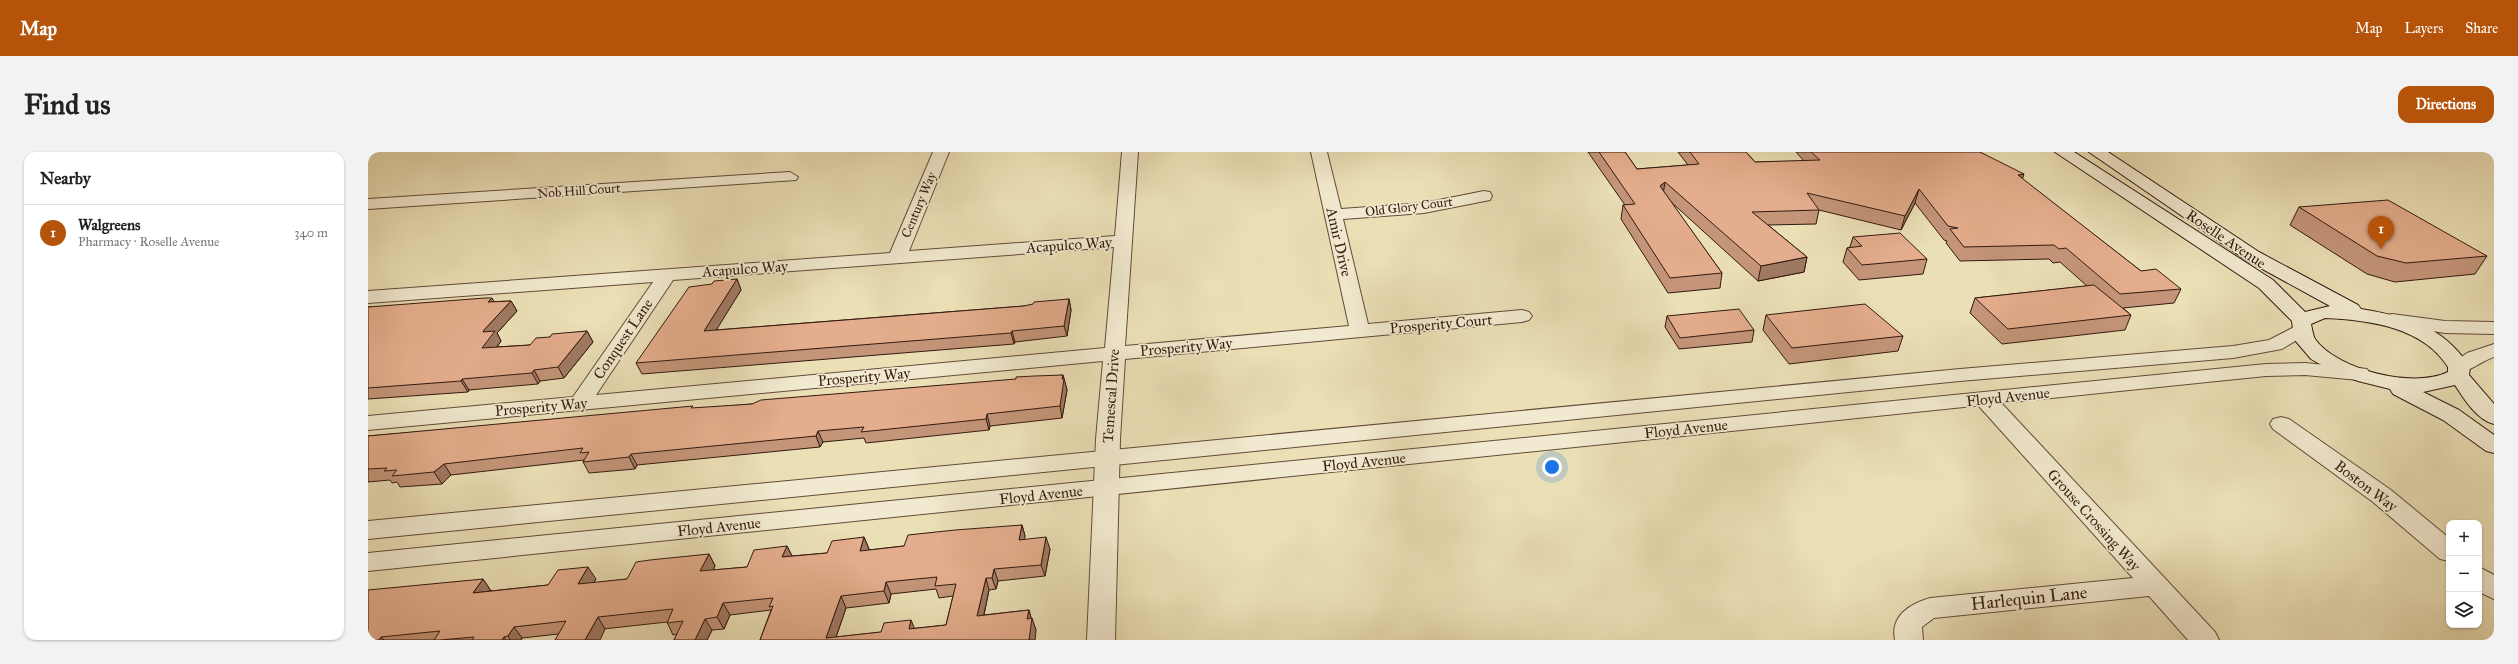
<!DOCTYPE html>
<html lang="en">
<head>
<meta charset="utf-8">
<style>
  :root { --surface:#fff; --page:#f2f2f2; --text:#222; --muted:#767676; --line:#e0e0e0; --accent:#b45309 }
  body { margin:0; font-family:"IM FELL Great Primer",serif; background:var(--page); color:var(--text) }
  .controls { position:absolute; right:12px; bottom:12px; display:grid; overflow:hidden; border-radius:8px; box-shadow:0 1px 3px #0004 }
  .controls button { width:36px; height:36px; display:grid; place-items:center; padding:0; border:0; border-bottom:1px solid var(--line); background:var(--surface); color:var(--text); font:20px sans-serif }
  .you { position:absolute; left:1184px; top:315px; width:14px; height:14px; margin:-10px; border:3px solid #fff; border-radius:50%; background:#1a73e8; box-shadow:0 0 0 6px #1a73e833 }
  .badge { display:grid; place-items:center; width:26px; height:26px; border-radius:50%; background:var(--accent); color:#fff; font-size:13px; font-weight:700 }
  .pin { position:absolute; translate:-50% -33px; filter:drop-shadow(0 1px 2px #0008) }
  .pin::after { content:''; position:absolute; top:21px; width:14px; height:12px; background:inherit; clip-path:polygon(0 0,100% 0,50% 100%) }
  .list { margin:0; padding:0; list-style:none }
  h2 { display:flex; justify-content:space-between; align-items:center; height:52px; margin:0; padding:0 16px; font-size:17px }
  h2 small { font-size:13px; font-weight:400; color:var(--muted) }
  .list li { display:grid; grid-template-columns:26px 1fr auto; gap:12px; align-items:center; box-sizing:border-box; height:56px; padding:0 16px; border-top:1px solid var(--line) }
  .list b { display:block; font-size:15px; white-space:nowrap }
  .list p { margin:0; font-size:13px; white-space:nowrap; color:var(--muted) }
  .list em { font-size:13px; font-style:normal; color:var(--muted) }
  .icon { flex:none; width:22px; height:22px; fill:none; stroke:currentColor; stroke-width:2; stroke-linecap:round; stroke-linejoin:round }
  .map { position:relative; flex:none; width:2126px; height:488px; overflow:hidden; border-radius:12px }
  header { display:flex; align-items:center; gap:24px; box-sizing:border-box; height:56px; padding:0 20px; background:var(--accent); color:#fff }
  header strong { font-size:19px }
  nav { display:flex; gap:22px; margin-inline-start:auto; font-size:14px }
  .intro { display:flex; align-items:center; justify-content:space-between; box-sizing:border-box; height:96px; padding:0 24px }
  h1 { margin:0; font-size:28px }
  .button { padding:10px 18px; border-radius:12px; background:var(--accent); color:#fff; font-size:14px; font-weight:700 }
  main { display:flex; gap:24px; padding:0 24px }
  aside { flex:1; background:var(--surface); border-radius:12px; box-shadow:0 1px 3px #0004 }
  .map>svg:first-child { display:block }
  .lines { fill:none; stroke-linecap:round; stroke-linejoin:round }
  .minor-casing { stroke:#614b39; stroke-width:2 }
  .tertiary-casing { stroke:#614b39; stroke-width:2 }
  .secondary-casing { stroke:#331a0f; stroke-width:2 }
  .minor { fill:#f2ead0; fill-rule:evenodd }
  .tertiary { fill:#f2ead0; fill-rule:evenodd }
  .secondary { fill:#f2ead0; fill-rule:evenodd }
  .wall { fill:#c49579; stroke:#331a0f; fill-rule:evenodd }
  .shaded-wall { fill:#a07963; stroke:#331a0f }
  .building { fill:#e4ad8d; stroke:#331a0f; fill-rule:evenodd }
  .labels { text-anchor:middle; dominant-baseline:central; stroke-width:3.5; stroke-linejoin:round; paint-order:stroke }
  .far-street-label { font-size:13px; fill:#331a0f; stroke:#f2ead0 }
  .street-label { font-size:15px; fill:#331a0f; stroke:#f2ead0 }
  .near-street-label { font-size:18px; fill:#331a0f; stroke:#f2ead0 }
</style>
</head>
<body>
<header>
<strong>Map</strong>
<nav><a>Map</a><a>Layers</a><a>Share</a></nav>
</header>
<div class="intro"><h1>Find us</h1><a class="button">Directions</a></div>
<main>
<aside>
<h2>Nearby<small></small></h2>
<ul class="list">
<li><span class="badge">1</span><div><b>Walgreens</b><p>Pharmacy · Roselle Avenue</p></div><em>340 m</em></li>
</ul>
</aside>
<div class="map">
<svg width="2126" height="488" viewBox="0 0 2126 488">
  <rect width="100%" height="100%" fill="#ebdfb6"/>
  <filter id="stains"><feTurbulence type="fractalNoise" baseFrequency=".005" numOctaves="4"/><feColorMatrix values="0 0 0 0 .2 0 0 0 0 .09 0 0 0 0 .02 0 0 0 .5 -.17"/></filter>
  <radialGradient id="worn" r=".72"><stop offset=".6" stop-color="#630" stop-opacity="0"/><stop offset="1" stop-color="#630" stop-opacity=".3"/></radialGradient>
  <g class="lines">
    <defs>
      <g id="minor">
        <path d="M565,0h16l-40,99 206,-15 7,-84h16l-13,194 224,-20 -38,-174h16l14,57 83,-6 60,-12 6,1 2,4 -2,4 -66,13 -81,6 25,105 154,-14 7,2 3,4 -3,4 -7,2 -397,37 -5,80 -5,201h-28l9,-201 7,-78 -735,69v-14l205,-19 80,-115 -285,21v-12l522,-38zM746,95l-9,101 -509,47 77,-115z"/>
        <polygon points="422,20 430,25 428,28 0,57 0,47"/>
        <path d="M1617,240l8,2 222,238 4,8h-31l-39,-44 -215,22 -12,9 1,13h-28c-5,-24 15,-36 35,-42l203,-20 -156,-174 -3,-5 3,-5z"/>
        <polygon points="1913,265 1921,267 2023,338 2081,386 2081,409 2072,407 2005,350 1905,277 1902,272 1905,267"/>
        <polygon points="2111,415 2126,423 2126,447 2111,440"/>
      </g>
      <g id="tertiary">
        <polygon points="2024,162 2077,169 2126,170 2126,182 2077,181 2017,172 2014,168 2017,164"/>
        <polygon points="1932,172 1939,174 1942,178 1939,182 1914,197 1865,206 1592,229 0,387 0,369 1592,217 1865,194 1901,188"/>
        <path d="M2126,192v13c-15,5 -27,18 -43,15l-3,-5 19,-14z"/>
        <polygon points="1937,211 1991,216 1999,217 2002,222 1999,227 1991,228 1937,223 1898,224 0,419 0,401 1898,212"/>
      </g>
      <path id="secondary" d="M1687,0h19l199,128 32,32 25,-6 -84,-46 -157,-108h19l151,100 99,53 3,4c47,8 81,16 109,58l-1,8 25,29v20c-17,-4 -30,-25 -39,-39l-32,7 36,18 35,25v18l-8,-2 -43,-31 -50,-26 -3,-5 -32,-8 -26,-10 -21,-12 -17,-20 -2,-18 -33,-33zM1957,166c44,2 98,9 123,49v5c-34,17 -111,-2 -133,-33 -2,-4 -3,-10 -4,-15z"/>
    </defs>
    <use href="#minor" class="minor-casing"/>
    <use href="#tertiary" class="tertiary-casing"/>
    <use href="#secondary" class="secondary-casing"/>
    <use href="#minor" class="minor"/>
    <use href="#tertiary" class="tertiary"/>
    <use href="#secondary" class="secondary"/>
  </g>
  <g class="wall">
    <polygon points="1220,0 1257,0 1269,17 1320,13 1310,0 1378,0 1387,10 1436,9 1428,0 1612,0 1654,27 1773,119 1813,137 1806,151 1755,156 1763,163 1757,178 1634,192 1602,161 1607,146 1719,134 1692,110 1685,111 1681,107 1592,109 1578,91 1579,89 1576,88 1547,51 1533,78 1451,58 1448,72 1400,73 1439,105 1436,120 1390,129 1302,49 1354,121 1352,136 1300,141 1253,67 1255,53 1257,53"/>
    <polygon points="1931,55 2119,104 2107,122 2027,130 1999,122 1922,73"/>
    <polygon points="1485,85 1559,107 1555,122 1491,128 1475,110 1479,96 1482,95"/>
    <polygon points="369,127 373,138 348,178 656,154 701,147 703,158 699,184 647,190 646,192 274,222 268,211 344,132"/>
    <polygon points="143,149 149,159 129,181 133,189 129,195 162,193 182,185 219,179 225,190 196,226 172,229 170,232 101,238 100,240 0,247 0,155"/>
    <polygon points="1398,163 1535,184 1530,199 1421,212 1395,178"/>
    <polygon points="1299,164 1386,178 1384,190 1311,197 1297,175"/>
    <polygon points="695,223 699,238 694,266 622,274 621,278 498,291 496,286 455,290 452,295 269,313 267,317 221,321 215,310 216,308 83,323 74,332 32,335 29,330 24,331 22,328 0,330 0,284 384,252"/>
    <path d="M654,373l3,11 -1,3 26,10 -5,27 -47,5 -2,8 -7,1 -5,25 45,-5 2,8 5,12 -276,10 11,-30 -41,5 -6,14 -12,1 -5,10h-33l3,-6 -4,1 -6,-13 -145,16 -1,2h-153l115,-61 8,12 57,-6 48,-6 -3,4 34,-4 82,-25 6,12 -2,4 34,-3 40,-21 5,10 35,-3 37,-16 5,12v1l35,-4zM568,437l3,9 14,-2 -7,29 -110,12 10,-29 43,-5 2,-9z"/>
  </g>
  <g class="shaded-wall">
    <polygon points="1656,22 1652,35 1650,23"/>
    <polygon points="1297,30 1295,43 1292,34"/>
    <polygon points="1551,37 1547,51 1533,78 1537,64"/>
    <polygon points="1439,105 1436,120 1390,129 1393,114"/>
    <polygon points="369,127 373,138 341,190 336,179"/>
    <polygon points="124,146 130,156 120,150"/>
    <polygon points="701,147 703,158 699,184 696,174"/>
    <polygon points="143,149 149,159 129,181 133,189 120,207 114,196 115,180 116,178"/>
    <polygon points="219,179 225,190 196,226 190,215"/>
    <polygon points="644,179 647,190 646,192 643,181"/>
    <polygon points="166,218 172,229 170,232 164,221"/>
    <polygon points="695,223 699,238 694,266 692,254"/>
    <polygon points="94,227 101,238 100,240 93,229"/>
    <polygon points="619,262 622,274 621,278 618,267"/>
    <polygon points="450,279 455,290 452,295 448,284"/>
    <polygon points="263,302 269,313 267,317 261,305"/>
    <polygon points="76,312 83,323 74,332 66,320"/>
    <polygon points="654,373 657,384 654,399 651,388"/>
    <polygon points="496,385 501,397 496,411 492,399"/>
    <polygon points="678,385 682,397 677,424 673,413"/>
    <polygon points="419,394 425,406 414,405"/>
    <polygon points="341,402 347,414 339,431 332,419"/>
    <polygon points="220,415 228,427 217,444 210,432"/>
    <polygon points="626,417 630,429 628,437 624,426"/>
    <polygon points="618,426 621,438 613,476 609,464"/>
    <polygon points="115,427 123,439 105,441"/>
    <polygon points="518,430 523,442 521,451 516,439"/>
    <polygon points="473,444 478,456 467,488 458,486"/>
    <polygon points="355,451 362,463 356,477 349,465"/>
    <polygon points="661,458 664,469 664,466 668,478 667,488 661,488 659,467"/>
    <polygon points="230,465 237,477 232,488 217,488"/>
    <polygon points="337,467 344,478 339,488 327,488"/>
    <polygon points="543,468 548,480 541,477"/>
    <polygon points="146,475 154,486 153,488 142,488 140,484"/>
    <polygon points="13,485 16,488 11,488"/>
    <polygon points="136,485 138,488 134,488"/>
  </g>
  <g class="building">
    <polygon points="1231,0 1257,0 1269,17 1331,12 1322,0 1378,0 1387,10 1452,8 1443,0 1612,0 1656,22 1650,23 1773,119 1788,117 1813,137 1752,142 1698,96 1691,97 1686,93 1596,95 1582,77 1590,76 1580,74 1551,37 1537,64 1439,41 1451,58 1384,60 1439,105 1393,114 1297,30 1292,34 1354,121 1302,126 1255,53 1267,52"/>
    <polygon points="2020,48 2119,104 2038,111 2009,104 1931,55"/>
    <polygon points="1532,81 1559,107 1494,113 1479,96 1494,94 1485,85"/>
    <polygon points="369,127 336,179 656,154 665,152 666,150 701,147 696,174 644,179 643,181 268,211 321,135 344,132 346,129"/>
    <polygon points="1726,133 1763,163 1640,177 1607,146"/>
    <polygon points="117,146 124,146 120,150 143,149 116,178 115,180 127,179 114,196 162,193 168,186 182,185 184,182 219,179 190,215 166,218 164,221 94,227 93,229 0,236 0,155"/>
    <polygon points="1497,152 1535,184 1424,196 1398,163"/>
    <polygon points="1371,157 1386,178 1312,186 1299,164"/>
    <polygon points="695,223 694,227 696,227 692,254 619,262 618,267 493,280 496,275 450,279 448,284 263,302 261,305 215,310 221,300 212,301 215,296 76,312 66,320 24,324 29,318 16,319 19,316 0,317 0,284 325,254 323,256 384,252 393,248 648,227 648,225 666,224"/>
    <path d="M654,373l-3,15 27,-3 -5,28 -47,4 -2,9h-6l-9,38 52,-6 -2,9 5,-1 -3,22h-269l13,-34 -4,1 4,-9 -50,5 -6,14 -12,2 -10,21h-21l9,-19 -16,2 6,-14 -75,8 -13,23h-30l11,-19 -52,6 -6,9 -4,1 -2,3h-30l2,-3 -34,3h-6l6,-9 -59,6 -2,3h-11v-50l115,-11 -10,14 75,-8 10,-15 30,-3 -10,17 49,-5 9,-17 14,-2 59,-6 -9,17 47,-4 7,-17 33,-4 -5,11 45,-4 5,-12 32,-4 -4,14 44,-5 4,-11 47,-5zM569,425l-2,9 21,-2 -10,41 -37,4 2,-9 -27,3 -3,9 -55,6 15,-42 43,-5 2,-9z"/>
  </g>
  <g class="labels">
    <g class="far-street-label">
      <text transform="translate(211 39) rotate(-4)">Nob Hill Court</text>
      <text transform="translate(551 53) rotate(-67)">Century Way</text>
      <text transform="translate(1041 55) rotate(-7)">Old Glory Court</text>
    </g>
    <g class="street-label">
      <text transform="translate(1858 87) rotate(34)">Roselle Avenue</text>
      <text transform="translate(971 90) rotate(77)">Amir Drive</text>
      <text transform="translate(701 93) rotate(-4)">Acapulco Way</text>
      <text transform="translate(377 117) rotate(-4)">Acapulco Way</text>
      <text transform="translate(1073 172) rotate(-5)">Prosperity Court</text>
      <text transform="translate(255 187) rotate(-56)">Conquest Lane</text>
      <text transform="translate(818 195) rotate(-5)">Prosperity Way</text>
      <text transform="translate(496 225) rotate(-5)">Prosperity Way</text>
      <text transform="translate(743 244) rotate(-86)">Temescal Drive</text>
      <text transform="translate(1640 245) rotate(-6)">Floyd Avenue</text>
      <text transform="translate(173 255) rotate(-5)">Prosperity Way</text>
      <text transform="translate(1318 277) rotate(-6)">Floyd Avenue</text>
      <text transform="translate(996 310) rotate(-6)">Floyd Avenue</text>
      <text transform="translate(1998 334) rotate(37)">Boston Way</text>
      <text transform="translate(673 343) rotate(-6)">Floyd Avenue</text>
      <text transform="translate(1726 368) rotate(48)">Grouse Crossing Way</text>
      <text transform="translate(351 375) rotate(-6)">Floyd Avenue</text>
    </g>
    <g class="near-street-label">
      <text transform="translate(1661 446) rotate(-6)">Harlequin Lane</text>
    </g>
  </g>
  <rect width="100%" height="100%" filter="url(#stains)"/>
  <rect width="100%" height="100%" fill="url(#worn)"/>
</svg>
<div class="controls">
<button>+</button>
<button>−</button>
<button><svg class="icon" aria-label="layers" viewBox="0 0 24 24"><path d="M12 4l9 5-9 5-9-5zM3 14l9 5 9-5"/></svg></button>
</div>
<div class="you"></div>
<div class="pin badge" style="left:2013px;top:97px">1</div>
</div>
</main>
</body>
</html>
